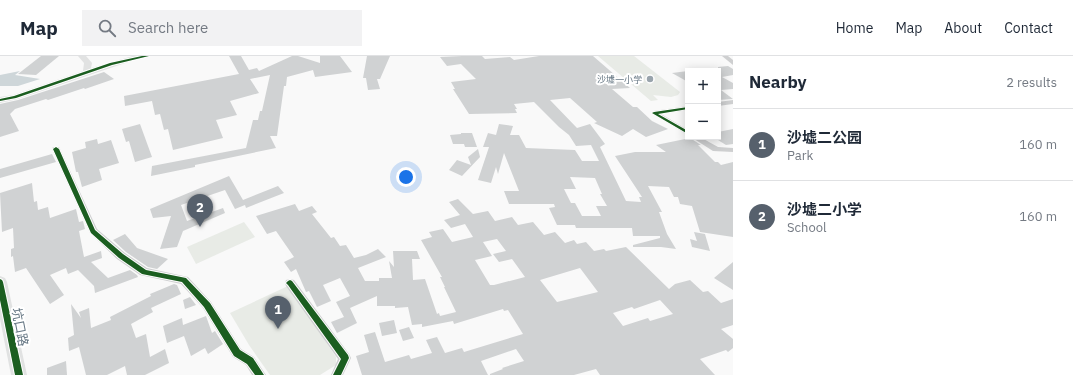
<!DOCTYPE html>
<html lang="en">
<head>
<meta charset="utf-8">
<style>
  :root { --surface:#fff; --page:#f2f2f3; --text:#1f2937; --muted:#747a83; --line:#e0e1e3; --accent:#56606c }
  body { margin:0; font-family:"IBM Plex Sans","Noto Sans SC",sans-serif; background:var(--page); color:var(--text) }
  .controls { position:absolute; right:12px; top:12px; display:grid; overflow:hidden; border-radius:0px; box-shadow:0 2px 10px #0003 }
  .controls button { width:36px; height:36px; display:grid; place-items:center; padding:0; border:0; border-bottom:1px solid var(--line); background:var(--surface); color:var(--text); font:20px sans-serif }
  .you { position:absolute; left:406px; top:121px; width:14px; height:14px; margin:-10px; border:3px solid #fff; border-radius:50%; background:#1a73e8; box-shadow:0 0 0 6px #1a73e833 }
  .badge { display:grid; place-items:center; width:26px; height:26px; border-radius:50%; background:var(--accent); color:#fff; font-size:13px; font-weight:700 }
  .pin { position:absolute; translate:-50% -33px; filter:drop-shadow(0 1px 2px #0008) }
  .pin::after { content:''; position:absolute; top:21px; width:14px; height:12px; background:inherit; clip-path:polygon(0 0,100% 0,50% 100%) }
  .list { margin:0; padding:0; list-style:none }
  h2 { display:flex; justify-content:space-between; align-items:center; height:52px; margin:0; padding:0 16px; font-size:17px }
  h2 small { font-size:13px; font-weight:400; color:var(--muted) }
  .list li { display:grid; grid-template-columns:26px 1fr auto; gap:12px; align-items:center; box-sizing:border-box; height:72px; padding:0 16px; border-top:1px solid var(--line) }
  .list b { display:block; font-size:15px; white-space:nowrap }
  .list p { margin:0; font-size:13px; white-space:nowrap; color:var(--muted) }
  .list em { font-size:13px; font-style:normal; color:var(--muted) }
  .icon { flex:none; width:22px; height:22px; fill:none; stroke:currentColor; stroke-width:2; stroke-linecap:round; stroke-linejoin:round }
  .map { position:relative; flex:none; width:733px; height:319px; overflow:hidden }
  header { display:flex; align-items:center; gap:24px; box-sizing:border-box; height:56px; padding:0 20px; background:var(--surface); border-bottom:1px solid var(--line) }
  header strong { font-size:19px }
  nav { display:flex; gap:22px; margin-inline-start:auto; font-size:14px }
  .search { width:280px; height:36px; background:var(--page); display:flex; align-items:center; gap:10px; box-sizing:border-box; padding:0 14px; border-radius:0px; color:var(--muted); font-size:15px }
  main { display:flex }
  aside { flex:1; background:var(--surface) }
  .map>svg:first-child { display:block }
  .green { fill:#e8ebe6 }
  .water { fill:#ced6d9 }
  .building { fill:#d0d2d3; fill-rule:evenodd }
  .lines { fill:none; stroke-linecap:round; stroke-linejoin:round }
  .street { fill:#cecfd0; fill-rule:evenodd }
  .secondary { fill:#e1e2e2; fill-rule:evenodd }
  .cycleway-casing { stroke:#fff; stroke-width:2 }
  .cycleway { fill:#1b5e20; fill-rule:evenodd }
  .poi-dot { fill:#99a4ac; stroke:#fff; stroke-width:1.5 }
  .labels { text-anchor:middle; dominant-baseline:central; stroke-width:4; stroke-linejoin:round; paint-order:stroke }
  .far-poi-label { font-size:9px; fill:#657683; stroke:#fff; text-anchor:end }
  .near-street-label { font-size:13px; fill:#657683; stroke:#fff }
</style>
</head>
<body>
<header>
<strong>Map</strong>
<div class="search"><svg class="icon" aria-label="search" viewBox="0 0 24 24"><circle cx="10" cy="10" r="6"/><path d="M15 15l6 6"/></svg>Search here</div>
<nav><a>Home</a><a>Map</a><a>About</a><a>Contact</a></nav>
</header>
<main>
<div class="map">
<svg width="733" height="319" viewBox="0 0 733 319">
  <rect width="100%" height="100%" fill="#f9f9f9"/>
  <g class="green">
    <polygon points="598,0 634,0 680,36 678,39 671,41 653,39 658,44 651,45"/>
    <polygon points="244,166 255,181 196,208 187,191"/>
    <polygon points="288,230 336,301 336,309 320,319 270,319 249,289 230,257"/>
  </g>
  <polygon class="water" points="20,15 15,19 40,23 18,30 0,30 0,19"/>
  <g class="building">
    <polygon points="41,0 59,0 36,19 18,18"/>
    <polygon points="229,0 241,0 249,14 257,12 259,15 292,0 298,0 320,7 320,0 340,0 352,16 315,21 313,14 287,21 286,30 284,30 277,80 270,80 276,92 195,109 195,111 151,120 152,110 246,92 253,64 258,64 260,55 262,55 270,19 250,23 259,37 230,45 237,59 216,64 223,82 173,94 168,73 164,74 160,58 155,59 152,45 125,50 124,40 239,18"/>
    <polygon points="367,0 390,0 380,23 377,23 380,33 368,34 366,22 363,22"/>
    <path d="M462,0h20l3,3 25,-2 4,3 25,-4h54l37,32 -18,1 21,18h4l15,14 16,8 -22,8 -13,-8 -11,7 -28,-13 3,-1 -27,-24 -20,2 27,28 13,-4 15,20 -5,3 26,54 15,1 -2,-5h3l-27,-41 20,-4h31l-10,-7 34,-7 11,7h-3l17,17h3l3,3 12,-3v75l-33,-5 -8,-26 -12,-2 -2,-7h-4l-5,-10 -21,-1 14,26h-3l8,22 9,15 -15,-2h-28v-2l27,-7v-2h-27l-1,-8h-56l-1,-3h-18l-8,-17 6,-1 -1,-3h-45l-5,-13h15l-15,-38 -6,21 -2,-7 -5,16 -13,-3 11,-33h-6l5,-14 8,2 3,-11 14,2 -3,9h9l7,13 49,2 7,11h17l-8,-16 -15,1 -7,-11 -10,-8 -25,-25 -20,2 3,5h-2l2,4 -48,1 -16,-25h2l-4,-7 25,-3 -15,-15 -14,2 -7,-9zM570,121l25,1 7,16h-2l7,12h-11l5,10h-19l-7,-13h-4l-7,-14h12z"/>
    <polygon points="728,10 733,13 733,19 722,21 733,27 733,33 721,34 733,43 718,44 718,11"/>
    <polygon points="688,15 688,26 672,17"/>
    <polygon points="104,16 114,23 85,33 84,32 48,44 46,43 15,53 10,58 19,75 0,81 0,48 18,44"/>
    <polygon points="140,68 152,101 135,106 129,85 126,86 122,73"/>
    <polygon points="733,73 733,88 726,89 718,84 718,76"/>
    <polygon points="461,77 472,77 477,91 465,91 464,88 453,88 450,79 461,78"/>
    <polygon points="97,83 98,88 111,84 119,107 99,113 102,124 82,131 78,116 76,116 72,96 86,92 85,86"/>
    <polygon points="478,93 480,101 462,120 449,114 457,104 471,109 468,101"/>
    <polygon points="52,98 56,106 0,122 0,113"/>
    <polygon points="229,120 243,144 278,130 284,137 246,152 245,149 235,153 225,134 181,149 187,165 223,152 225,157 183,175 177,191 160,193 171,160 153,162 150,153"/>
    <polygon points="32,127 34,146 37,145 38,154 48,151 50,162 76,153 79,166 83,165 85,173 79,175 84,201 101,195 102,202 91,206 108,222 130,214 137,219 138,221 95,237 94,230 78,214 68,218 66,212 50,219 64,239 50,248 26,212 15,216 13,200 11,201 11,193 14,192 13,172 2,176 0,137"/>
    <path d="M458,143l15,15 15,-3 7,10 17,-4 6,8 15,-3 11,13 11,-3 10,11 9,-3 3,4 9,-2 8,9 10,-2 2,2 20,-4 43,42 6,-5 15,-4 13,12 5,-1 13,12 12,-4v26l-12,4 12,10v9l-5,4 -2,-2 -26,9 15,16h-115l-4,-6 -22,6h-84v-1l13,-5 -1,-1 22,-7 -8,-12 -35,12 7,14h-126l-6,-19 13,-4 -5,-17 11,-3 10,30 24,-7 2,4 21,-6 -6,-13 11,-3 8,16 17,-5 2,4 59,-18 -15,-24 -4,1 -1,-2 -49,15 -1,-3 -31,6v-3l-10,1 -4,-18 -13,1v-2h-18v-10l-27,12 7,15 -20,10 -6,-11 13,-5 -8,-15 14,-6 -10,-18 -17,7 8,16 -14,6 -8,-16 -3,1 -10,-23 -5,3 -7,-10 10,-5 -18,-26 -9,3 -11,-18 39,-12 4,7 13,-5 5,6 -5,2 19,24 3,-1 6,9 6,-1 8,13 12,-3 12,-6 8,8 -28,11 7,13h14v-3h13l-3,-17 5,6 -1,-16h24l3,8h-8l1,21 12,-1 12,35 2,-1 1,3 16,-4 -12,-25h1l-5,-10h2l-21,-37 11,-3 -3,-5 14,-3 9,13 21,-5 -8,-13 -14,4 -7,-8 16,-5 -11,-13zM497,183l9,12 -13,3 6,8 13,-3 13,18 -31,8h-4l-15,-25 17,-4 -9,-14zM580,212l18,24 -41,10 -17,-22zM660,244l13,14 -23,7 -2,-3 -25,8 -10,-13 19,-6 2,2z"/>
    <polygon points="694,176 705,178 710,195 692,191 690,183 697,185"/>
    <polygon points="125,178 137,192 168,203 157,213 148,211 126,196 113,184"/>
    <polygon points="733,206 733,234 714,222"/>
    <polygon points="174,228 177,229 181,238 151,252 153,256 131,268 136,282 146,278 150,301 165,293 169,307 145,319 127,319 125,310 107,319 86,319 79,291 69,295 68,282 74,279 71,248 81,262 79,256 89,252 91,272 111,264 110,261 151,240 150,238"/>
    <polygon points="190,241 196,249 185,253 183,244"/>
    <polygon points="206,260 212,277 215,275 223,288 208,298 205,292 191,300 184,280 167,287 163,270 182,262 183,269"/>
    <polygon points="394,264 397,277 382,280 379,267"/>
    <polygon points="409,271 414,282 403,285 399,274"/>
    <polygon points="66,305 67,319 47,319 47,312"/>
  </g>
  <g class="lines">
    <g class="street">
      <polygon points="722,0 728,0 733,4 733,9"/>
      <polygon points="733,44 733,48 718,50 718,46"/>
      <polygon points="688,50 688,54 661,58 688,74 688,79 651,57 654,55"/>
      <polygon points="691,81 700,81 718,91 733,92 733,96 713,95"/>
      <polygon points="53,91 59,91 60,93 97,173 125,197 147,212 188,221 211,246 241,293 254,301 266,319 252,319 246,309 233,301 203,252 181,228 140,219 117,203 90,177 52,93"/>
      <polygon points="290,223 294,224 349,298 351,302 343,319 331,319 338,303 286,230 285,227 286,224"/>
    </g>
    <g class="secondary">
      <polygon points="78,0 86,0 92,7 91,12 133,0 146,0 18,43 0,47 0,41 13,39 83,15 84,7"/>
      <polygon points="0,220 5,222 7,226 27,319 11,319 0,263"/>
    </g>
    <defs>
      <g id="cycleway">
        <polygon points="142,0 149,0 112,9 16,42 0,45 0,43 14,40 110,7"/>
        <polygon points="688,51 688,53 658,58 688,75 688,78 652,57 654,56"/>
        <polygon points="56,91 59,93 95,174 123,198 146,214 186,222 210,247 240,294 253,302 264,319 255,319 247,308 234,300 204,251 182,226 142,218 119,202 91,177 53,93"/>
        <polygon points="0,223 2,224 3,226 23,319 15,319 0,244"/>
        <polygon points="290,224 292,225 348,299 349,302 341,319 333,319 341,303 288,229 286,227 288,225"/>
      </g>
    </defs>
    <use href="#cycleway" class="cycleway-casing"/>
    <use href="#cycleway" class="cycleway"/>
  </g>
  <circle class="poi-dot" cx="650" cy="23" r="4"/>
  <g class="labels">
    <g class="far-poi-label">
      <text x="642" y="23">沙墟一小学</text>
    </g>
    <g class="near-street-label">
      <text transform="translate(20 271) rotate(79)">坑口路</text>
    </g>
  </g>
</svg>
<div class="controls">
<button>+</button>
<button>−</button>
</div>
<div class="you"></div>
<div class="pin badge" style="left:278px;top:273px">1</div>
<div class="pin badge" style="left:200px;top:171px">2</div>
</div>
<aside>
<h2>Nearby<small>2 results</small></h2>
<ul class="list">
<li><span class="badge">1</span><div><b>沙墟二公园</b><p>Park</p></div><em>160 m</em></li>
<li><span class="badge">2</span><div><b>沙墟二小学</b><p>School</p></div><em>160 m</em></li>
</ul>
</aside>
</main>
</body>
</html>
